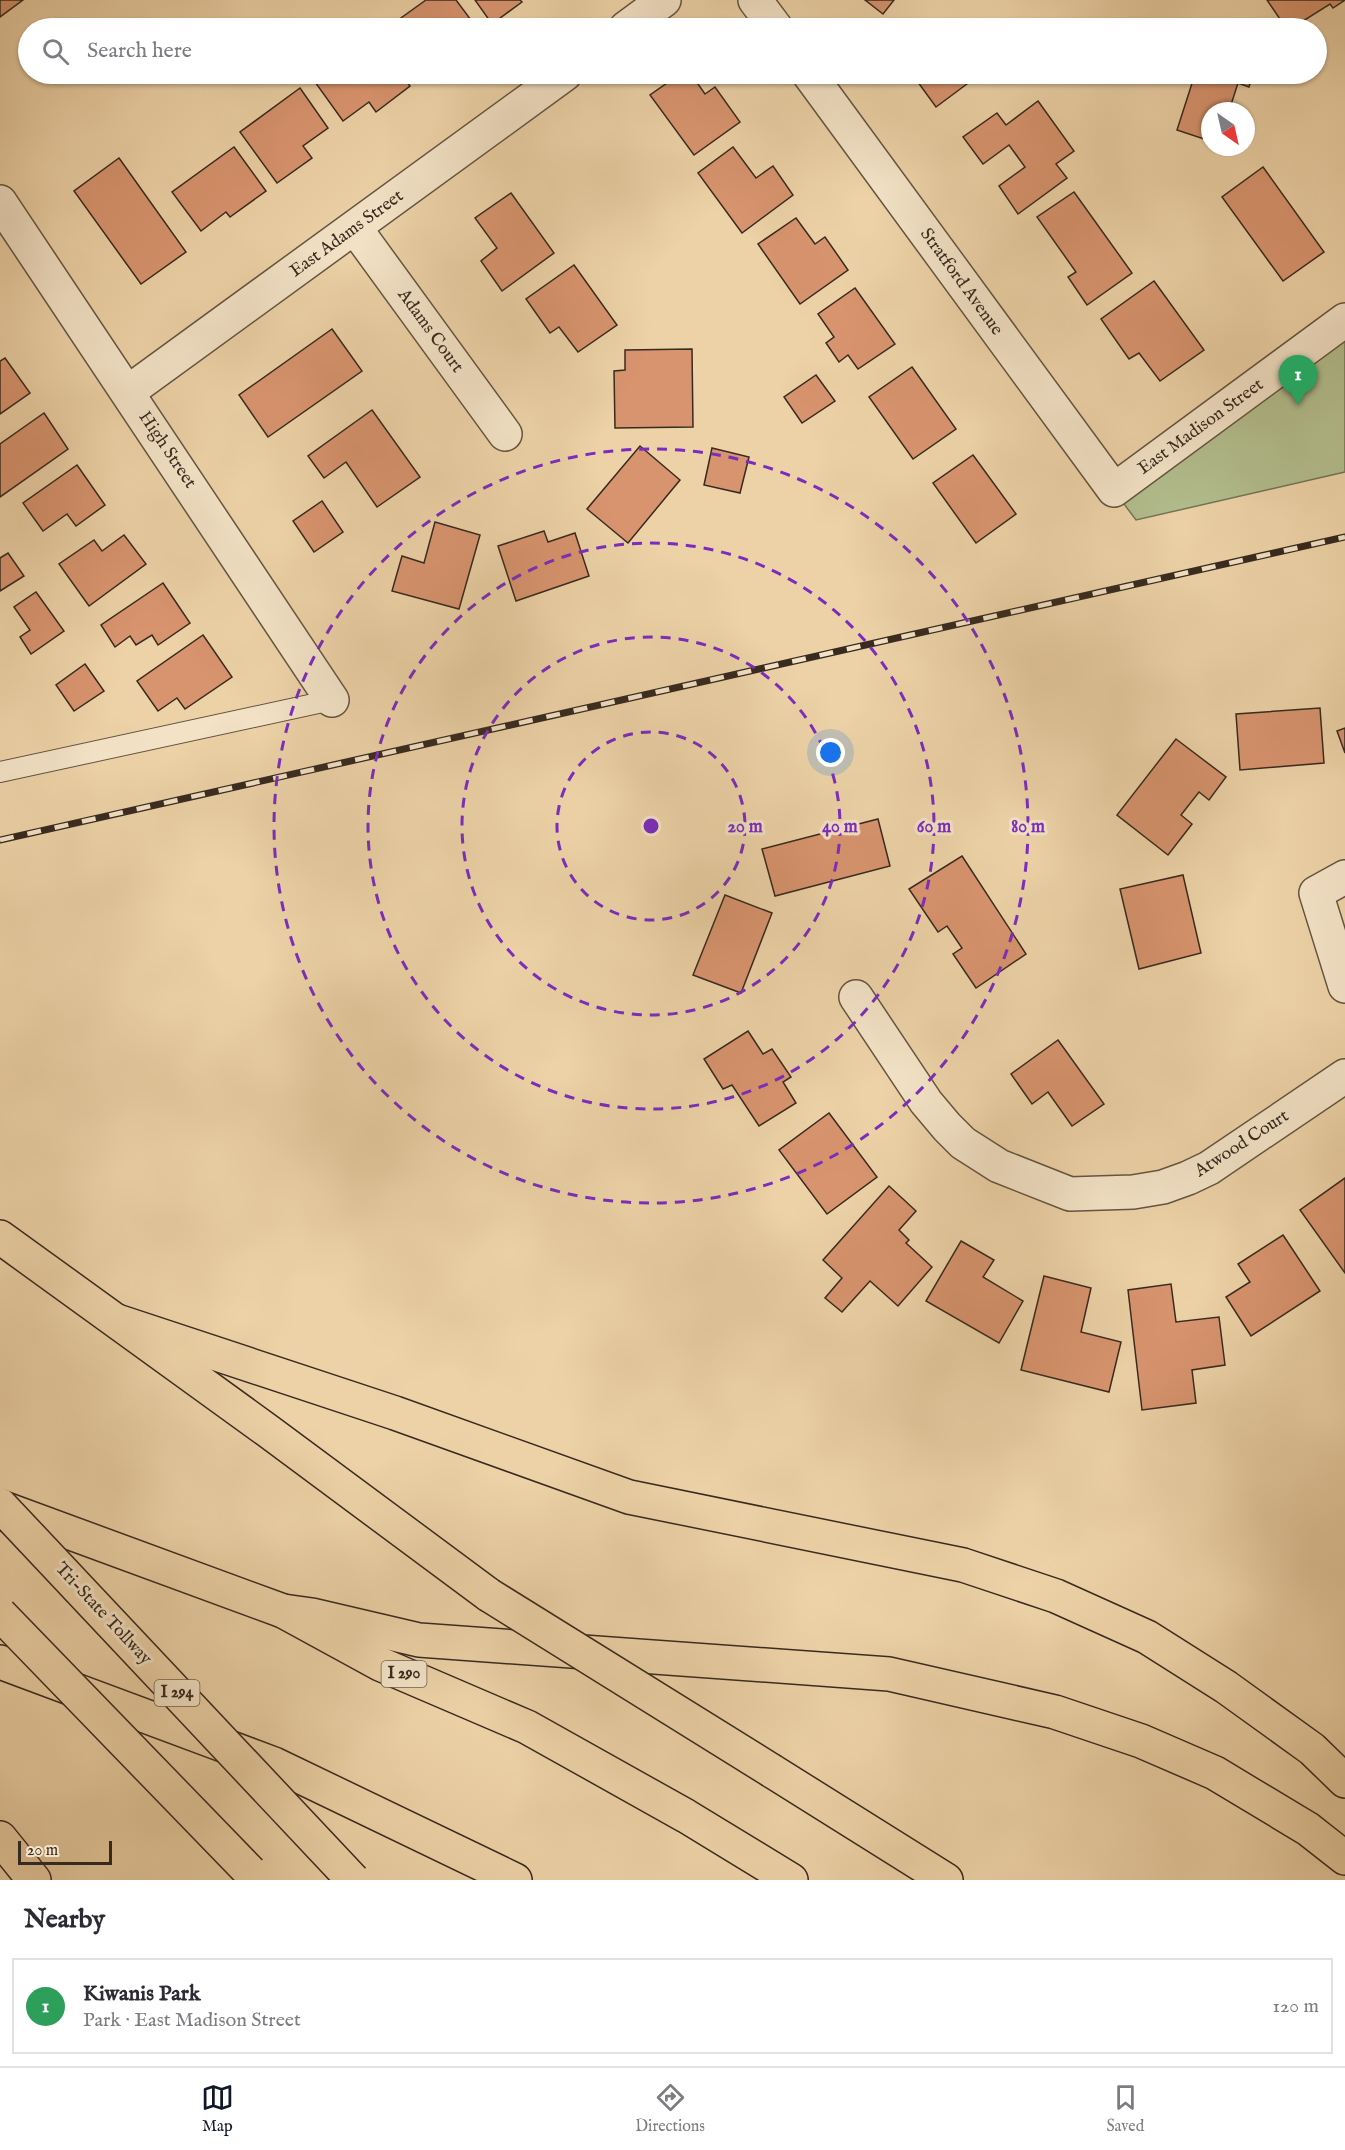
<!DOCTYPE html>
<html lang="en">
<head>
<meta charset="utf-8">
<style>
  :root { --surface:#fff; --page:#f2f2f3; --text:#2b2b33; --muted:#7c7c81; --line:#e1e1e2; --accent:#111827 }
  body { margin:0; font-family:"IM FELL English",serif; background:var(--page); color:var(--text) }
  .compass { position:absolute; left:1201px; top:102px; width:54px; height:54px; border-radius:50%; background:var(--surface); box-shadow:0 2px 4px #0004; rotate:146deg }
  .scale { position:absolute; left:18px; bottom:15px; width:94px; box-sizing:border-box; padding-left:6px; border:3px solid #372a1f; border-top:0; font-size:16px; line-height:21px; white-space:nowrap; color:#372a1f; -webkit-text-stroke:4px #f3e2c6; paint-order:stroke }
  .you { position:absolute; left:831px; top:753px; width:21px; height:21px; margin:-15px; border:4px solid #fff; border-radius:50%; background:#1a73e8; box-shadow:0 0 0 9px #1a73e833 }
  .badge { display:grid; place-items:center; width:39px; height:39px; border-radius:50%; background:var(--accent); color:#fff; font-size:20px; font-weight:700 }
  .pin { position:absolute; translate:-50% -50px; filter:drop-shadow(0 2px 3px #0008) }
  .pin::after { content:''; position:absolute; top:32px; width:21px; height:18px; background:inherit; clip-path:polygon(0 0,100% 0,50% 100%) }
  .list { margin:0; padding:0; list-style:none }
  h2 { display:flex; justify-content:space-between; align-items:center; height:78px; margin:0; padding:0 24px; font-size:26px }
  h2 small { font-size:20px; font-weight:400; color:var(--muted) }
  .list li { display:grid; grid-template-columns:39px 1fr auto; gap:18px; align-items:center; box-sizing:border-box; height:96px; margin:0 12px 12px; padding:0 12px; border:2px solid var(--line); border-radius:0px }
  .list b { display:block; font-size:22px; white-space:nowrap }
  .list p { margin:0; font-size:20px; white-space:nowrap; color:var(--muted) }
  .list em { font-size:20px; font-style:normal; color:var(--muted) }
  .icon { flex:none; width:33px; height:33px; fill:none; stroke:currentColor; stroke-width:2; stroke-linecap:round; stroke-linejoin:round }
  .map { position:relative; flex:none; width:1345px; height:1880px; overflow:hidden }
  .search { position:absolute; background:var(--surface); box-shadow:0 2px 4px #0004; left:18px; right:18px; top:18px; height:66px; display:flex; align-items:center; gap:15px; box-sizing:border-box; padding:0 21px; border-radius:33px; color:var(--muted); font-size:22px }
  .sheet { height:186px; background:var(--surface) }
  nav { display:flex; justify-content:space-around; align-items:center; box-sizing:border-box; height:84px; border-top:2px solid var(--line); background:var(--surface); font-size:16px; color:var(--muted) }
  nav a { display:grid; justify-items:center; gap:3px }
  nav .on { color:var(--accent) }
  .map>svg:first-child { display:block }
  .green { fill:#b2bd8d; stroke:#747456; stroke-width:1.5 }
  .building { fill:#d8946f; stroke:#372a1f; stroke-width:1.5 }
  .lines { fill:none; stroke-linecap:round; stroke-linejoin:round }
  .service-casing { stroke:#645441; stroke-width:22 }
  .minor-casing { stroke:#645441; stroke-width:36 }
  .motorway-casing { stroke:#372a1f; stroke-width:36 }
  .service { stroke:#f3e2c6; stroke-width:20 }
  .minor { stroke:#f3e2c6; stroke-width:33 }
  .motorway { stroke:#edd2a7; stroke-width:33 }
  .rail-casing { stroke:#372a1f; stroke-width:7 }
  .rail { stroke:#f3e2c6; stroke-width:4.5; stroke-dasharray:14; stroke-linecap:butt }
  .motorway-bridge-casing { stroke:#372a1f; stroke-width:36; stroke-linecap:butt }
  .motorway-bridge { stroke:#edd2a7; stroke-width:33 }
  .ring { fill:none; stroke:#7b2cbf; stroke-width:3; stroke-dasharray:10 8 }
  .labels { text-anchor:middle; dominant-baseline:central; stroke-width:6; stroke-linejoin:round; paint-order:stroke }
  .shield { fill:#f3e2c6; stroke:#6f6151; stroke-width:1.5 }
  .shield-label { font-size:16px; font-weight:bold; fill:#372a1f }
  .street-label { font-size:18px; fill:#372a1f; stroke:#f3e2c6 }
  .centre { fill:#7b2cbf; stroke:#f3e2c6; stroke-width:3 }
  .ring-label { font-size:18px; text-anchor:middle; font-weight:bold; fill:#7b2cbf; stroke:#f3e2c6; stroke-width:6; stroke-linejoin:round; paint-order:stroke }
</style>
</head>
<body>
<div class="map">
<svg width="1345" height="1880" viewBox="0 0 1345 1880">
  <rect width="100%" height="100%" fill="#edd2a7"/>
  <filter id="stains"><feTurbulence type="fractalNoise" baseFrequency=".00333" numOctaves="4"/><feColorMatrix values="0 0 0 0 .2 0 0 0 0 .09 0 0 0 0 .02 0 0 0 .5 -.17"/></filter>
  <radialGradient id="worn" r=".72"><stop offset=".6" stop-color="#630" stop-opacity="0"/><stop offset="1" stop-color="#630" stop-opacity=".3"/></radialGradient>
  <polygon class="green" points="1345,337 1345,472 1136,520 1121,500"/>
  <g class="building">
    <polygon points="0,0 23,0 0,17"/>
    <polygon points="426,0 456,0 474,24 469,28 387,28"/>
    <polygon points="475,0 520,0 522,2 492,24"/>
    <polygon points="865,0 894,0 883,14"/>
    <polygon points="1267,0 1345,0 1333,8 1330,4 1292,28 1286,28"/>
    <polygon points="326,74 401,74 410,86 376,112 369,102 343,121 315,82"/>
    <polygon points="680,74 691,74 705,94 715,87 740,122 694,155 650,95"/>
    <polygon points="912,74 978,74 979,75 936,107"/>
    <polygon points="1195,74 1253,74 1249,87 1238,83 1229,111 1210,111 1210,141 1177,130"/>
    <polygon points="300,88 328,128 303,146 312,158 277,183 240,132"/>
    <polygon points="1038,101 1074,151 1056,164 1067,178 1018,214 999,186 1025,167 1009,145 983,164 963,137 997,113 1006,125"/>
    <polygon points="234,147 266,191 230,217 226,212 201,231 172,192"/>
    <polygon points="733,147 756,178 773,166 793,195 742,233 698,173"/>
    <polygon points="119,158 186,252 141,284 74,191"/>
    <polygon points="1263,167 1324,252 1283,281 1222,197"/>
    <polygon points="1074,192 1132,273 1087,305 1068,277 1076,272 1037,217"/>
    <polygon points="511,193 554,253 502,291 481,261 497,248 475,218"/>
    <polygon points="796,218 815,244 825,237 848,270 800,304 758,244"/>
    <polygon points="574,265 617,325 578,352 559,327 550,333 526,299"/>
    <polygon points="1154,281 1204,350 1160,381 1139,353 1129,359 1101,319"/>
    <polygon points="855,288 895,344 858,369 848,355 839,362 826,343 834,337 818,314"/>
    <polygon points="332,329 362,371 268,437 239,395"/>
    <polygon points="692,349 693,427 615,428 614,371 625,370 625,350"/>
    <polygon points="5,358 30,393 0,414 0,361"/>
    <polygon points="912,367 956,429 913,459 869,397"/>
    <polygon points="816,375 835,401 802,423 784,397"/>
    <polygon points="372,410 420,477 377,507 346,462 324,478 308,456"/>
    <polygon points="44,413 68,449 0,497 0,444"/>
    <polygon points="640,446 680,480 628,543 587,509"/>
    <polygon points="712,448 749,457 740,493 704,485"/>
    <polygon points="973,455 1016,514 976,543 933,483"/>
    <polygon points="77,465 105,505 76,526 67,514 43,531 23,503"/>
    <polygon points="322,501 343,532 314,552 293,521"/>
    <polygon points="435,522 480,535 459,609 392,591 402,556 424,563"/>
    <polygon points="544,531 548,542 575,533 589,576 516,601 498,546"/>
    <polygon points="124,535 146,564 89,606 59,564 94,540 102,551"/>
    <polygon points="8,553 24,576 0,591 0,558"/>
    <polygon points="163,583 190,623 158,645 152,635 136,645 130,636 115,647 101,625"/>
    <polygon points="36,592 64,631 31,654 20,637 30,630 14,607"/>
    <polygon points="203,635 232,677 185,709 177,698 158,711 137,681"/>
    <polygon points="85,664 104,691 74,711 56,685"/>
    <polygon points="1320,708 1324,763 1240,770 1236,714"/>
    <polygon points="1345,728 1345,753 1337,731"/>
    <polygon points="1176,739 1226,777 1209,800 1199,792 1181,815 1192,824 1168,855 1117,815"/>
    <polygon points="878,819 890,866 775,896 762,849"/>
    <polygon points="962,856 1026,954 976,988 953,954 962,948 947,926 938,932 909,889"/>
    <polygon points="1183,875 1201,953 1139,969 1120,889"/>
    <polygon points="725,895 772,913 741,993 693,975"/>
    <polygon points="748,1031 763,1054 772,1049 791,1077 783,1082 796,1103 759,1126 732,1085 723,1089 704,1059"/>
    <polygon points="1058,1040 1104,1104 1072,1126 1048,1092 1032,1104 1011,1074"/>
    <polygon points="829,1113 877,1177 827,1214 779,1150"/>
    <polygon points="1345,1178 1345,1273 1300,1210"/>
    <polygon points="889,1186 916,1211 899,1230 909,1240 906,1243 932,1267 898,1306 870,1281 842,1312 825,1298 842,1278 823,1260"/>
    <polygon points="1283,1235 1320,1291 1251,1336 1226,1297 1250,1282 1238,1264"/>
    <polygon points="961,1241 994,1260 983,1277 1023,1301 999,1343 926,1301"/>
    <polygon points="1044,1276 1091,1288 1081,1332 1121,1342 1109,1392 1021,1370"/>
    <polygon points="1171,1284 1176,1322 1219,1317 1225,1365 1192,1370 1196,1403 1142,1410 1128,1290"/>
  </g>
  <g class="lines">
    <defs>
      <polyline id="service" points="0,772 332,700"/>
      <g id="minor">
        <polyline points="755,0 776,28"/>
        <polyline points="626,28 664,0"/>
        <polyline points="809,74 1114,490 1345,320"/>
        <polyline points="0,202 332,700"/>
        <polyline points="355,228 505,434"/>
        <polyline points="128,392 565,74"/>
        <polyline points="1345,877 1316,893 1345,986"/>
        <polyline points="856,997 926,1102 947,1127 963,1143 999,1166 1070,1194 1133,1192 1163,1187 1188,1178 1209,1168 1345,1076"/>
      </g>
      <g id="motorway">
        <polyline points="0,1237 268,1431 489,1595"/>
        <polyline points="117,1321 395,1413 629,1497 963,1565 1056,1596 1147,1637 1226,1687 1312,1749 1345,1781"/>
        <polyline points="0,1507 283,1611 380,1664 527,1727 686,1816 791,1880"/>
        <polyline points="283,1611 312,1615 419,1640 889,1674 1055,1712 1141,1741 1215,1773 1308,1829 1345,1858"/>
        <polyline points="0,1662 274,1764 515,1880"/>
        <polyline points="772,1771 946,1880"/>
        <polyline points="0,1838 34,1880"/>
      </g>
    </defs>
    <use href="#service" class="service-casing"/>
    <use href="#minor" class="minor-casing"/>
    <use href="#motorway" class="motorway-casing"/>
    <use href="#service" class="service"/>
    <use href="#minor" class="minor"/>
    <use href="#motorway" class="motorway"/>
    <defs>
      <polyline id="rail" points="0,840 1345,537"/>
    </defs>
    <use href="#rail" class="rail-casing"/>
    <use href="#rail" class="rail"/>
    <defs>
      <g id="motorway-bridge">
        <polyline points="0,1505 353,1880"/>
        <polyline points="489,1595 772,1771"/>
        <polyline points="0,1614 250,1872"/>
      </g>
    </defs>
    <use href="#motorway-bridge" class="motorway-bridge-casing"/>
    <use href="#motorway-bridge" class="motorway-bridge"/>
  </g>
  <g class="ring">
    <circle cx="651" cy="826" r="94"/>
    <circle cx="651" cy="826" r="189"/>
    <circle cx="651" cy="826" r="283"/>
    <circle cx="651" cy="826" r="377"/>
  </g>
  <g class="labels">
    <g class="shield">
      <rect x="381.5" y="1661" width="45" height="26" rx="4.5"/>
      <rect x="154.5" y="1680" width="45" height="26" rx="4.5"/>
    </g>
    <g class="shield-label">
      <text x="404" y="1674">I 290</text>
      <text x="177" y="1693">I 294</text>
    </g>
    <g class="street-label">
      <text transform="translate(347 234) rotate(-36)">East Adams Street</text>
      <text transform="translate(961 282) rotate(54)">Stratford Avenue</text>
      <text transform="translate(430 331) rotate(54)">Adams Court</text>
      <text transform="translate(1201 427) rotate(-36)">East Madison Street</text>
      <text transform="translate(167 450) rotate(56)">High Street</text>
      <text transform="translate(1242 1144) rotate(-33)">Atwood Court</text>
      <text transform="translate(103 1614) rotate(47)">Tri-State Tollway</text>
    </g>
  </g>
  <circle cx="651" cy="826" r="9" class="centre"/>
  <g class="ring-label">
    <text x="745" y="832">20 m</text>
    <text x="840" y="832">40 m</text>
    <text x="934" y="832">60 m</text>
    <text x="1028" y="832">80 m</text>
  </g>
  <rect width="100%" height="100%" filter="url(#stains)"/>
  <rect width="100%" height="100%" fill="url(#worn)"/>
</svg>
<svg class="compass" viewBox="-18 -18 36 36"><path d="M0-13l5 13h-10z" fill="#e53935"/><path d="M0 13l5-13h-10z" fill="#7c7c81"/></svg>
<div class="scale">20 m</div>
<div class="you"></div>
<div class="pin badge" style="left:1298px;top:405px;background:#2e9e5b">1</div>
<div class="search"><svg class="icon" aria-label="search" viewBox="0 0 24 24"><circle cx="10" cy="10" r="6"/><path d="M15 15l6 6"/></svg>Search here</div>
</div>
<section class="sheet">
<h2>Nearby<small></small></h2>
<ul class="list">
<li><span class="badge" style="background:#2e9e5b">1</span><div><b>Kiwanis Park</b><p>Park · East Madison Street</p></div><em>120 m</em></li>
</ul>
</section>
<nav>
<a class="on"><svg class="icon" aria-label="map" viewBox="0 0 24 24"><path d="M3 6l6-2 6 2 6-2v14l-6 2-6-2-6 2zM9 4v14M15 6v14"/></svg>Map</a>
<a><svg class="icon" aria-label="directions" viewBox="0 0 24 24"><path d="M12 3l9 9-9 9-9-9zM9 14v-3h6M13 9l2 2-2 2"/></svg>Directions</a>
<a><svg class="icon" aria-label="saved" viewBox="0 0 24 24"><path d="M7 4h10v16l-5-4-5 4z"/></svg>Saved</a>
</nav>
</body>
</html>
